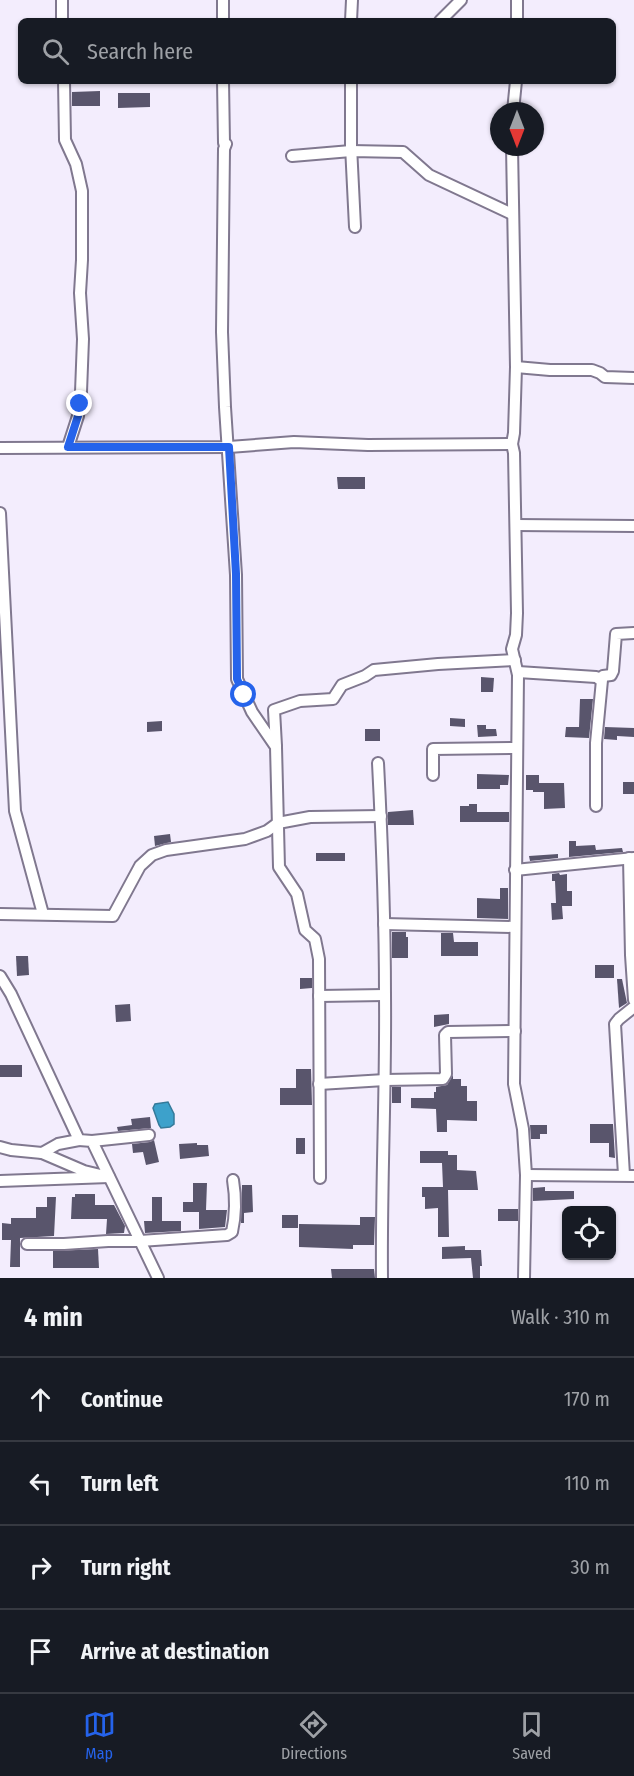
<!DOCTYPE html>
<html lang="en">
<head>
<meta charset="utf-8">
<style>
  :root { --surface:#171b24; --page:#20242c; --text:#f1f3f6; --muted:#9ea1a6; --line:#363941; --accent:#2563eb }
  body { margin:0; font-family:"Fira Sans Condensed",sans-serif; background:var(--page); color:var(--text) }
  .controls { position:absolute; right:18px; bottom:18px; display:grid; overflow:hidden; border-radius:9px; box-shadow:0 2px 4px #0004 }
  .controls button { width:54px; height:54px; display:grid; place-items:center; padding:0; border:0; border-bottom:2px solid var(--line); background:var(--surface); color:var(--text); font:30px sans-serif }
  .compass { position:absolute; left:490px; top:102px; width:54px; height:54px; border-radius:50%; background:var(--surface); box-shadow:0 2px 4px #0004; rotate:180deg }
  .stop { position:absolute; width:18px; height:18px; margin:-14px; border:4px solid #2563eb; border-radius:50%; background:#fff }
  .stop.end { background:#2563eb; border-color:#fff; box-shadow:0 2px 6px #0008 }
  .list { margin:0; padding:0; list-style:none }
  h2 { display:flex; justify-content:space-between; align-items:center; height:78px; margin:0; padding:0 24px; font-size:26px }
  h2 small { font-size:20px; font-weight:400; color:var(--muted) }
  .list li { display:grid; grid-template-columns:39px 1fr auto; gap:18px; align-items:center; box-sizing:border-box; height:84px; padding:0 24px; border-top:2px solid var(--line) }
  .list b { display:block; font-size:22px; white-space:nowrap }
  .list em { font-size:20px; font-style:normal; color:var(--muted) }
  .icon { flex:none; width:33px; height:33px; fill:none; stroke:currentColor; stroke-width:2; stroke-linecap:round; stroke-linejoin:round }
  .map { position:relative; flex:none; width:634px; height:1278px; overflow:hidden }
  .search { position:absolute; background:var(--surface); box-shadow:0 2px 4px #0004; left:18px; right:18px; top:18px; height:66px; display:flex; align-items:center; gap:15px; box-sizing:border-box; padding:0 21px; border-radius:9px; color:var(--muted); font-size:22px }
  .sheet { height:414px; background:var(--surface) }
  nav { display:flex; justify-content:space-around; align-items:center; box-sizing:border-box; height:84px; border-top:2px solid var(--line); background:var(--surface); font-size:16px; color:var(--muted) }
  nav a { display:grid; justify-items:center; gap:3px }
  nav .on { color:var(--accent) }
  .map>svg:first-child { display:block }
  .water { fill:#3da1cb; stroke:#357a9a; stroke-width:1.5 }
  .building { fill:#59556c }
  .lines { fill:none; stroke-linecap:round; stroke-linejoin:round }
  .minor-casing { stroke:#80788f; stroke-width:14 }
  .minor { stroke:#fff; stroke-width:10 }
  .route { stroke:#2563eb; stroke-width:8 }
</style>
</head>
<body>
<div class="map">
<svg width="634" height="1278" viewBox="0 0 634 1278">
  <rect width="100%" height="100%" fill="#f3edfd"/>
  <polygon class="water" points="168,1102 174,1114 174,1124 170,1127 161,1128 159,1125 153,1108 155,1104"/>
  <g class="building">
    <polygon points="100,91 100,106 72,106 72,92"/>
    <polygon points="118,93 150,93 150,107 118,108"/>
    <polygon points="337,477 365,477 365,489 338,489"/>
    <polygon points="481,677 494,678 493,692 481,692"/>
    <polygon points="580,699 593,699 589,738 565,737 566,727 579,727"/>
    <polygon points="450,718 465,719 465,727 450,726"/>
    <polygon points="162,721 162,731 147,732 147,722"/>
    <polygon points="477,725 486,725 486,729 496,729 497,736 478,737"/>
    <polygon points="605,727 634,728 634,737 617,736 617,740 604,739"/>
    <rect x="365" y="729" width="15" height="12"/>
    <polygon points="477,774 509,775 508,785 500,785 500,789 477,789"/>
    <polygon points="526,775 539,775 539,783 564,783 565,808 544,809 544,792 533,792 533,790 526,790"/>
    <rect x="623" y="782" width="11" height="12"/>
    <polygon points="469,804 477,804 477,812 509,812 509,822 460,822 460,806 469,806"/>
    <polygon points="413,810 414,825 388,825 388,812"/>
    <polygon points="170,834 171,842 155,846 154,836"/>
    <polygon points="569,841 576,841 576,846 595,845 596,850 622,848 623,852 569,857"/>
    <rect x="316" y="853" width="29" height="8"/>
    <polygon points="558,854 558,858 530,861 529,856"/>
    <polygon points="559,873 560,875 567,874 567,891 572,891 572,906 562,906 563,919 552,920 551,903 556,903 555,881 552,881 552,874"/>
    <polygon points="500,888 508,888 508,919 477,918 477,898 500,899"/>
    <polygon points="392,932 406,932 406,937 408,937 408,958 392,958"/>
    <polygon points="441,933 453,933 454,942 478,942 478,956 441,956"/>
    <polygon points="16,956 28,956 29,975 17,976"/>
    <rect x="595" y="965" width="19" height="13"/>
    <polygon points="300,978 312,978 312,988 300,989"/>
    <polygon points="617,979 622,979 627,1003 619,1008"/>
    <polygon points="130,1004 131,1021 116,1022 115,1005"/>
    <polygon points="449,1014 449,1024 434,1027 434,1015"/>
    <rect x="0" y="1065" width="22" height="12"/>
    <polygon points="296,1069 311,1069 312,1105 280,1105 280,1088 296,1088"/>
    <polygon points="453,1075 453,1079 461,1079 461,1086 467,1086 467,1101 477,1101 477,1121 447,1120 447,1132 437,1132 436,1109 411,1108 411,1098 434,1098 434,1092 436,1092 436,1087 447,1085"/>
    <rect x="392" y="1087" width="9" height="16"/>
    <polygon points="150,1117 151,1128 118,1131 117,1127 132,1125 131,1119"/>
    <polygon points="590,1124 613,1124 615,1158 609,1157 609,1143 590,1143"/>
    <polygon points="530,1125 547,1125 547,1134 540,1134 540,1139 531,1139"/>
    <rect x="296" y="1138" width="9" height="16"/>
    <polygon points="154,1140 159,1162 146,1165 143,1152 133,1153 132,1144 150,1142"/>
    <polygon points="197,1143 197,1145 208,1145 209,1156 180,1159 179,1144"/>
    <polygon points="420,1151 448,1151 448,1155 457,1155 457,1170 476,1171 478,1190 448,1190 449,1237 438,1237 438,1208 425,1209 425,1197 422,1197 422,1187 443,1187 442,1163 420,1163"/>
    <polygon points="193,1183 207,1183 206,1210 227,1210 225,1227 199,1229 199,1212 183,1212 183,1202 193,1202"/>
    <polygon points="242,1185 252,1185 253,1212 244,1213 244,1223 241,1223"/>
    <polygon points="545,1187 545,1191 574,1191 574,1199 533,1201 533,1188"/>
    <polygon points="75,1194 95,1194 95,1205 114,1205 125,1226 124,1233 106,1234 107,1219 71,1219 72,1197 75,1197"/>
    <polygon points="47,1197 56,1197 54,1236 20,1238 20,1267 10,1267 11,1240 2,1240 2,1223 11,1224 11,1218 36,1218 36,1207 47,1207"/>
    <polygon points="152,1197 162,1197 162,1221 181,1221 181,1231 145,1233 144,1221 152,1221"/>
    <rect x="498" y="1209" width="20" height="12"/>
    <rect x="282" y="1215" width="16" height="13"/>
    <polygon points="360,1217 375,1217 374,1245 353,1245 353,1249 299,1247 299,1224 360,1225"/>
    <polygon points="465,1246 465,1250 481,1250 482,1266 480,1266 480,1278 473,1278 471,1258 442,1259 442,1247"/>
    <polygon points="98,1249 99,1268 53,1268 53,1251"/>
    <polygon points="331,1269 374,1269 375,1278 332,1278"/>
  </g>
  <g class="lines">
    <defs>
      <g id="minor">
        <polyline points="62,0 62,21"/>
        <polyline points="517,0 517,21"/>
        <polyline points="223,21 223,0"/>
        <polyline points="351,21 352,0"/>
        <polyline points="440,21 461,0"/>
        <polyline points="64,81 65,140 76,164 82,191 82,260 80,293 83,339 81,392 78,416 68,447"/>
        <polyline points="223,81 224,143 226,144 224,149 222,332 225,407 236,575 237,679 252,712 276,747 279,867 297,894 305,930 315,939 319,959 320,1178"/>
        <polyline points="351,81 351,146 355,227"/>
        <polyline points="513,111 516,81"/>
        <polyline points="512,147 516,367 514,433 512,444 514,453 517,613 516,635 512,649 518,675 514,1084 523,1129 526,1175 524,1278"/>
        <polyline points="292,156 351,151 403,152 429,175 512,214"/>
        <polyline points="516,367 550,370 592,370 600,373 605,377 634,378"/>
        <polyline points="0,448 229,447 294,442 368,445 512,444"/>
        <polyline points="0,513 15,811 43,914"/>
        <polyline points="516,525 634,526"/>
        <polyline points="518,672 596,677 602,680 596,743 596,806"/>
        <polyline points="599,679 603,676 611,675 613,671 616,634 634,633"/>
        <polyline points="276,746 274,710 300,701 333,699 342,685 365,676 374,670 438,664 515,660"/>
        <path d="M378,763c4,77 7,155 7,232 1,95 -4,189 -3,283"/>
        <polyline points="433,775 433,749 517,748"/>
        <polyline points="629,858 631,955 634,1000"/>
        <polyline points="515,870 634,858"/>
        <polyline points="0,914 113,916 140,866 152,855 166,850 245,839 267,831 278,823 310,817 381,816"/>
        <polyline points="384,924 515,927"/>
        <polyline points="0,976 11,994 79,1140 92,1141 158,1278"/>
        <polyline points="319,996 385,995"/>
        <polyline points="319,1084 385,1080 443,1079 446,1074 445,1035 448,1032 515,1031"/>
        <polyline points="92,1141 149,1135"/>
        <polyline points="0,1147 11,1150 42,1153 84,1171 109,1177 0,1181"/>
        <polyline points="42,1153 58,1144 79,1140"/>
        <polyline points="526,1175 634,1176"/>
        <polyline points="624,1175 615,1024 619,1019 634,1007"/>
        <path d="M27,1244h37l44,-3h32l87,-6 5,-3c4,-18 4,-34 1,-52"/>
      </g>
    </defs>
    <use href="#minor" class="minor-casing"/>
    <use href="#minor" class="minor"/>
  </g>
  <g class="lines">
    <polyline class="route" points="80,404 78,416 68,447 229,447 236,574 237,679 244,695"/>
  </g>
</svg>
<div class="controls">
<button><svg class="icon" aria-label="locate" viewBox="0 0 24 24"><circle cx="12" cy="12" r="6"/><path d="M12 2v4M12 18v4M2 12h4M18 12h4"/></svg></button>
</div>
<svg class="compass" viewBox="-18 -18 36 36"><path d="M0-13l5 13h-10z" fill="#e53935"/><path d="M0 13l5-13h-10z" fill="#9ea1a6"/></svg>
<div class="stop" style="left:244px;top:695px"></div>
<div class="stop end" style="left:80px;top:404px"></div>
<div class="search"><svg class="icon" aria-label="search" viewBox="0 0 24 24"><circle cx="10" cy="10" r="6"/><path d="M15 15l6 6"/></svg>Search here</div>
</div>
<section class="sheet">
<h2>4 min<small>Walk · 310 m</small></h2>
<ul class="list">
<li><svg class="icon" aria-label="ahead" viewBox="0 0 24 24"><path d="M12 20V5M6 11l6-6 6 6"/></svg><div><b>Continue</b></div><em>170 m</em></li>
<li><svg class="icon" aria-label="left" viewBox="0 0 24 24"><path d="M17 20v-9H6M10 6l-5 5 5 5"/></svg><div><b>Turn left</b></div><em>110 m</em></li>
<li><svg class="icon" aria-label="right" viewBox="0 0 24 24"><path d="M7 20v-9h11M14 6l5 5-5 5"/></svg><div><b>Turn right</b></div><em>30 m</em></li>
<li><svg class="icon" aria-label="arrive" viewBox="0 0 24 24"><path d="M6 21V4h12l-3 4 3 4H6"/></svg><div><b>Arrive at destination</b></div></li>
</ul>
</section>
<nav>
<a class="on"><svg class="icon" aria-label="map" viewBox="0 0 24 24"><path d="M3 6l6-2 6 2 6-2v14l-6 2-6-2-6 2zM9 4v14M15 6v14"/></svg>Map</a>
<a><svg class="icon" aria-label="directions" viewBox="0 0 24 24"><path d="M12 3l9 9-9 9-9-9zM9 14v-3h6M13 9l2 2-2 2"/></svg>Directions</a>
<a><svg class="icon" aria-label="saved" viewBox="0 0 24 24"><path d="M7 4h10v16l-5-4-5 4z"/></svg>Saved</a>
</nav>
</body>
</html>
